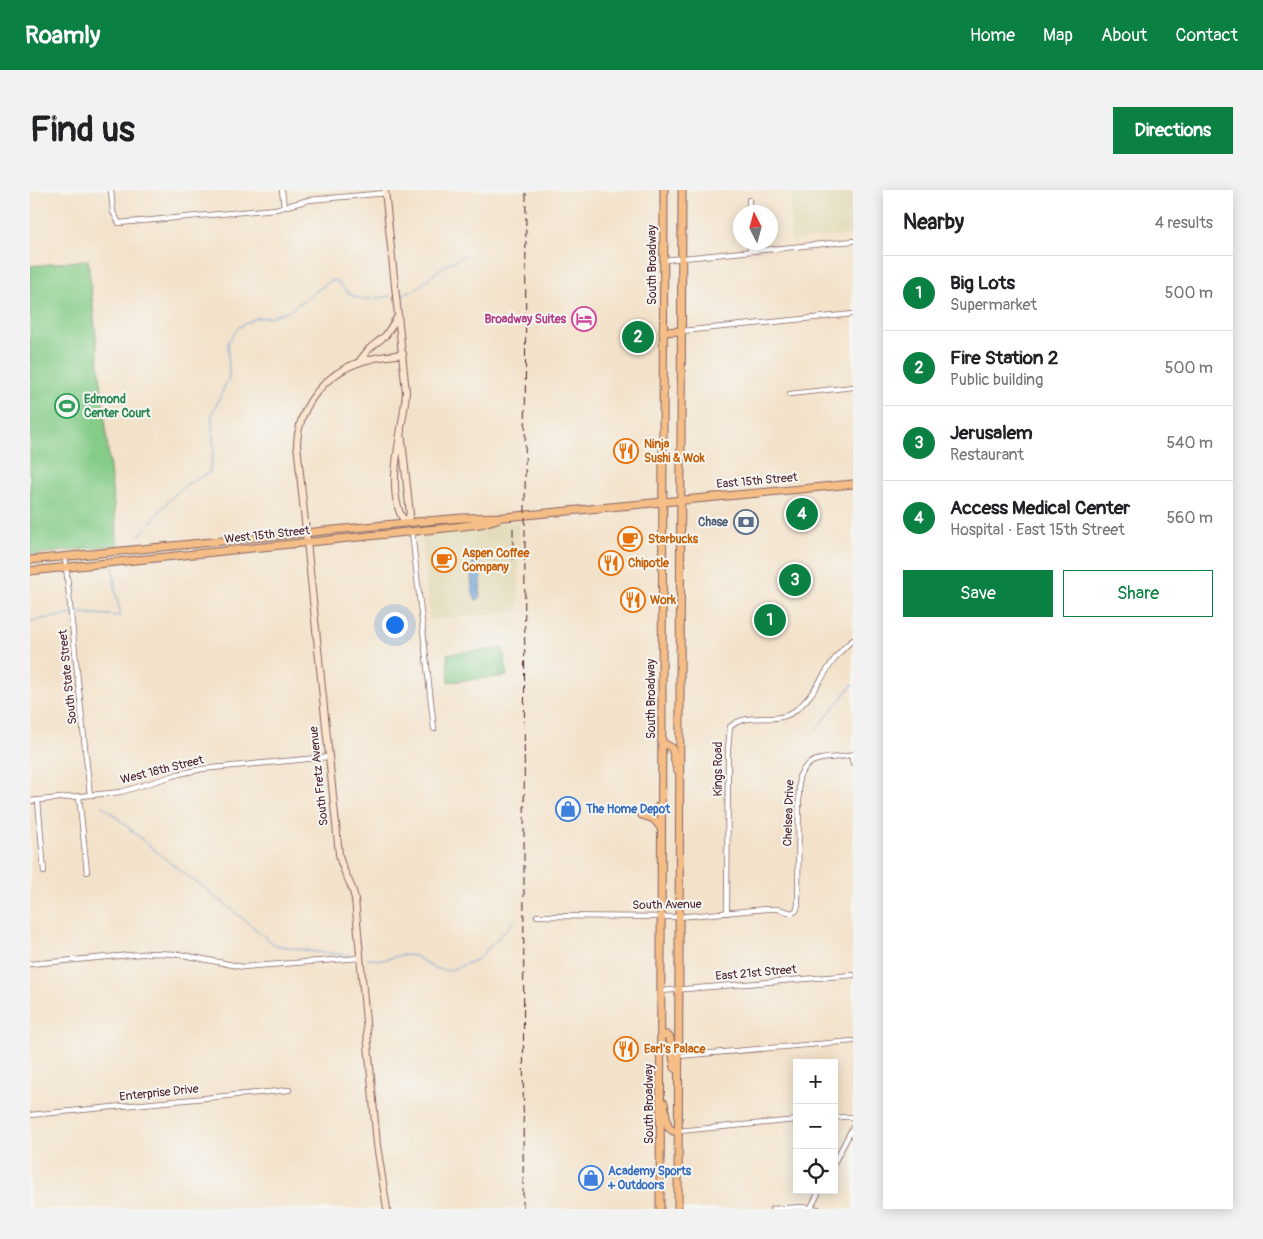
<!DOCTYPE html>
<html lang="en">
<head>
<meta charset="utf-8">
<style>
  :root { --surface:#fff; --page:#f2f2f2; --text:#202124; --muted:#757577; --line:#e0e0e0; --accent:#0b8043 }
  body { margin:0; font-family:Pangolin,sans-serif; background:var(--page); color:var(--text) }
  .controls { position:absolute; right:15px; bottom:15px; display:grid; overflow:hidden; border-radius:0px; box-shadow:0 2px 12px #0003 }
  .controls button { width:45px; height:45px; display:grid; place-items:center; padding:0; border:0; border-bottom:1px solid var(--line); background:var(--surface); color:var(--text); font:25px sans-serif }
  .compass { position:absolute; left:703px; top:15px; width:45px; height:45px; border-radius:50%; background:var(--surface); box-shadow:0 2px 12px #0003; rotate:354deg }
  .you { position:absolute; left:364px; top:434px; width:18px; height:18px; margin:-12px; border:4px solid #fff; border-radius:50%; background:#1a73e8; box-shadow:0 0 0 8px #1a73e833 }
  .badge { display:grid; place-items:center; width:32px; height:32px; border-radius:50%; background:var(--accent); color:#fff; font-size:16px; font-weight:700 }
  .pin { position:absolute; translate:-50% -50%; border:2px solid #fff; box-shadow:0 1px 5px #0006 }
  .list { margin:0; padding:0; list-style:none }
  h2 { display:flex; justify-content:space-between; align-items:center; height:65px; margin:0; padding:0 20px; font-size:21px }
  h2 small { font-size:16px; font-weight:400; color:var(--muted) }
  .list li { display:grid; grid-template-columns:32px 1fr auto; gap:15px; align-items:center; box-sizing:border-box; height:75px; padding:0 20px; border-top:1px solid var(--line) }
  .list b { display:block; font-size:19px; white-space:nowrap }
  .list p { margin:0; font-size:16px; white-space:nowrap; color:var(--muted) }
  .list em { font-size:16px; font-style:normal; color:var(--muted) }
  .actions { display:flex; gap:10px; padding:15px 20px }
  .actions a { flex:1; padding:11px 0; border:1px solid var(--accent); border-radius:0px; text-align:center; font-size:18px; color:var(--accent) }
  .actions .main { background:var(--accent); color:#fff }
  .icon { flex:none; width:28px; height:28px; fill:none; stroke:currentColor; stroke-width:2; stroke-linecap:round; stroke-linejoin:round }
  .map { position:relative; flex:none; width:823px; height:1019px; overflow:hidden; border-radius:0px }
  header { display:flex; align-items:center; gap:30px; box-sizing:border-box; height:70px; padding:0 25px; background:var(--accent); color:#fff }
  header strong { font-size:24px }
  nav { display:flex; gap:28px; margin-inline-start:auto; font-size:18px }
  .intro { display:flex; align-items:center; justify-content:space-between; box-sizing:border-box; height:120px; padding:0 30px }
  h1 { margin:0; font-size:35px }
  .button { padding:12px 22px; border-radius:0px; background:var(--accent); color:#fff; font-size:18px; font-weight:700 }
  main { display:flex; gap:30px; padding:0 30px }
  aside { flex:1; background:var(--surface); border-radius:0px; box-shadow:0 2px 12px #0003 }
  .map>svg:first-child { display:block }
  .built { fill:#e3dbba }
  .green { fill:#85cc88; stroke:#68765a }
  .water { fill:#699dd5; stroke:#5a5e80 }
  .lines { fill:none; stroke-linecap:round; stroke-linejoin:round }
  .stream { stroke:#699dd5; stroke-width:1 }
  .street-casing { stroke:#856363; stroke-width:6 }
  .secondary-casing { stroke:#856363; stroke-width:8 }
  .primary-casing { stroke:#856363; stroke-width:9 }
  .street { stroke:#fff; stroke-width:4.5 }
  .secondary { stroke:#fbe5cf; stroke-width:6 }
  .primary { stroke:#f6be87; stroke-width:7 }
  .rail { stroke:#4a1f2b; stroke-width:1; stroke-dasharray:8 4; stroke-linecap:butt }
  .labels { text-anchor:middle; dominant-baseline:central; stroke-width:4; stroke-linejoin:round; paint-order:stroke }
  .street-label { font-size:12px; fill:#4a1f2b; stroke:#f6f6f2 }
  .hotel-label { font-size:12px; font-weight:bold; fill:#b23c85; stroke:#f6f6f2; text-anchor:end }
  .leisure-label { font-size:12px; font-weight:bold; fill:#27864d; stroke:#f6f6f2; text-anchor:start }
  .food-label { font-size:12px; font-weight:bold; fill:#c56008; stroke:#f6f6f2; text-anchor:start }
  .service-label { font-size:12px; font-weight:bold; fill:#4e5e75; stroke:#f6f6f2; text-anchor:end }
  .shop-label { font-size:12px; font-weight:bold; fill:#366cbe; stroke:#f6f6f2; text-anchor:start }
</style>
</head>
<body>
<header>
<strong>Roamly</strong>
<nav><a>Home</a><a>Map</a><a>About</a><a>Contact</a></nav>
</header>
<div class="intro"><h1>Find us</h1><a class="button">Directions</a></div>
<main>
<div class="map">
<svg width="823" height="1019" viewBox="0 0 823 1019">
  <rect width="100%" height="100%" fill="#f6f6f2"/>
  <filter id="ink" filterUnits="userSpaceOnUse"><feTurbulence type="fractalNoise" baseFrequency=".02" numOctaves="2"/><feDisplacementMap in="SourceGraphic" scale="10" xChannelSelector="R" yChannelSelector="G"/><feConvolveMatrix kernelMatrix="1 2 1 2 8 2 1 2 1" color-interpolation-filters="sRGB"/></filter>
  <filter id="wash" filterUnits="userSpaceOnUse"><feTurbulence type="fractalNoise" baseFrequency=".0096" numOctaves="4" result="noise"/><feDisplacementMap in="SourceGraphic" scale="20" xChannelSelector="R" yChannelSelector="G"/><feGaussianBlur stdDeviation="1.12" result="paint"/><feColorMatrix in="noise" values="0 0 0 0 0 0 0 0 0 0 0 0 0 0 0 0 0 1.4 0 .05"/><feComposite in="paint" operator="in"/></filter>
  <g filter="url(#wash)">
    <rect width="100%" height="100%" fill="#f3e2ca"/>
    <g class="built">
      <polygon points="761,0 823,0 823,45 761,50"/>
      <polygon points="489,331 489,421 400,430 392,343"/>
    </g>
    <g class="green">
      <polygon points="58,70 88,355 0,365 0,76"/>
      <polygon points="473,458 477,486 419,492 417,464"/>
    </g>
    <path class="water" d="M444,370h4c4,6 3,32 1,39l-3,1c-5,-7 -7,-32 -2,-40z"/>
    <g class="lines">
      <g class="stream">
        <polyline points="372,105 387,98 414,76 436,65"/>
        <path d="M109,346l32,-38 15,-13 23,-12 5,-24 -2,-24v-11l17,-37 -1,-35 11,-15 17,-9 14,-1 20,-7 40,-29 6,-1c17,22 29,21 54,16"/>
        <polyline points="0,431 49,423 91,426 86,404 83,377"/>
        <polyline points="786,539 823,494"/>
        <path d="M72,615c33,28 66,59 103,83 5,4 8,10 15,12l55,45 41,7 33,3"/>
        <polyline points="338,769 353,770 371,765 385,766 404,778 418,781 448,769 485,730"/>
      </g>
    </g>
  </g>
  <g filter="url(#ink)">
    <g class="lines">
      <defs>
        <g id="street">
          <polyline points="81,0 83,22 89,33 246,19 279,10 356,3"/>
          <polyline points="252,0 254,17"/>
          <polyline points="719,10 719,22"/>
          <polyline points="720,52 721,61"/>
          <polyline points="634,70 823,51"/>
          <polyline points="652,141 823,124"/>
          <polyline points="760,204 823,197"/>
          <polyline points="382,342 404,539"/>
          <polyline points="35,367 60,605"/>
          <polyline points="821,565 823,573"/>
          <polyline points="49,606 57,682"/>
          <polyline points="8,610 14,682"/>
          <polyline points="0,611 91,602 149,584 172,579 298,567"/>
          <path d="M697,723l1,-164 2,-22c17,-16 44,-2 63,-15 26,-18 34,-53 60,-72"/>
          <path d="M507,726l141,1 88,-8h12l14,4 4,-2 2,-6 1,-128c12,-26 32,-15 54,-23"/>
          <polyline points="0,774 122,763 148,764 213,777 330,768"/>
          <polyline points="631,801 823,785"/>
          <polyline points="648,866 823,851"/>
          <polyline points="0,925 259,900"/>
          <polyline points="804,927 823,927"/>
          <polyline points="648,941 767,930"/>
          <polyline points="804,973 823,937"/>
          <polyline points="742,1019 772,1017 788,1019"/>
          <polyline points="780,1019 790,1000"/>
        </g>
        <g id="secondary">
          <path d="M355,0l21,202c-2,36 -24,102 0,131l4,-9 -9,-83"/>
          <polyline points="328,173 339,159 356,145 368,126"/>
          <path d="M357,1019l-10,-64 -22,-246c-3,-17 -14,-29 -16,-45l-42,-410c2,-42 33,-76 74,-85 10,-3 21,-3 32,-5"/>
        </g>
        <g id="primary">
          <polyline points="633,142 652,141"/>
          <polyline points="0,370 385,332 432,328 475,327 823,294"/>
          <polyline points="0,381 406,339 451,334 467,329"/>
          <polyline points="632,552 642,558 647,580"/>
          <polyline points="612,625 624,629 631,638"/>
          <polyline points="612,625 622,622 632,613"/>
          <polyline points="631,845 637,845 640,848 645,878"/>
          <polyline points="634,913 638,937 643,941 648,941"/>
          <polyline points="630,1019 634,0"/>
          <polyline points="648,1019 652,0"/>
        </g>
      </defs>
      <use href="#street" class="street-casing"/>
      <use href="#secondary" class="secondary-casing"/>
      <use href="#primary" class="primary-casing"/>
      <use href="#street" class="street"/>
      <use href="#secondary" class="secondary"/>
      <use href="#primary" class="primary"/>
      <g class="rail">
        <polyline points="483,338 483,371"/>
        <polyline points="493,1019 496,0"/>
      </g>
    </g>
  </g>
  <defs>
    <symbol id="hotel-ring" viewBox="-11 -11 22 22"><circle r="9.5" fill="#f6f6f2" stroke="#d1479c" stroke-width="1.5"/><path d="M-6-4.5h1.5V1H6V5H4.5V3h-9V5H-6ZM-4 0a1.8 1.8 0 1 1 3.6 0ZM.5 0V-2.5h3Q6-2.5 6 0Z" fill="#d1479c"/></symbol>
    <symbol id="stadium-ring" viewBox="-11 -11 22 22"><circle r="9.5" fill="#f6f6f2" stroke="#2e9e5b" stroke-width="1.5"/><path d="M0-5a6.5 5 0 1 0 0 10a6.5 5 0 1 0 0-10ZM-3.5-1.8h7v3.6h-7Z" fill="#2e9e5b"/></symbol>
    <symbol id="restaurant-ring" viewBox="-11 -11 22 22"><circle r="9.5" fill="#f6f6f2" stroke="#e8710a" stroke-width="1.5"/><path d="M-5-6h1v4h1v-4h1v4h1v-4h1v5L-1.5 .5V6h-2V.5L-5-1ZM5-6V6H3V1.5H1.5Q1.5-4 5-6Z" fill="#e8710a"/></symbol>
    <symbol id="bank-ring" viewBox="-11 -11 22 22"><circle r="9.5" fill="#f6f6f2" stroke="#5c6f8a" stroke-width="1.5"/><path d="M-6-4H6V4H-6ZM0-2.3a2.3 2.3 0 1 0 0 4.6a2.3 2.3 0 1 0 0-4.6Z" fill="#5c6f8a"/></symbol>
    <symbol id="cafe-ring" viewBox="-11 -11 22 22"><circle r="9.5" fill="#f6f6f2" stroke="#e8710a" stroke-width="1.5"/><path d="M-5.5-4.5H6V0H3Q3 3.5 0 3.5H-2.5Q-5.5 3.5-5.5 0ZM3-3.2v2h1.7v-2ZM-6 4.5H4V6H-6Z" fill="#e8710a"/></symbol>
    <symbol id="shop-ring" viewBox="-11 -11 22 22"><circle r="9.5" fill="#f6f6f2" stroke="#3f7fe0" stroke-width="1.5"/><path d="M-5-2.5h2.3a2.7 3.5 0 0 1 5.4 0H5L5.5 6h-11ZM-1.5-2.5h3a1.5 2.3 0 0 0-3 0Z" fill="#3f7fe0"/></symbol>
  </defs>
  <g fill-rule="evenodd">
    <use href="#hotel-ring" x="540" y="115" width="28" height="28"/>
    <use href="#stadium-ring" x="23" y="202" width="28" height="28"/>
    <use href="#restaurant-ring" x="582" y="247" width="28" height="28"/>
    <use href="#bank-ring" x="702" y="318" width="28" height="28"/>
    <use href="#cafe-ring" x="586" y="335" width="28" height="28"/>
    <use href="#cafe-ring" x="400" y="356" width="28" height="28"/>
    <use href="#restaurant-ring" x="567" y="359" width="28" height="28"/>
    <use href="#restaurant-ring" x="589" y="396" width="28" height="28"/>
    <use href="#shop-ring" x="524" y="605" width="28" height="28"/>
    <use href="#restaurant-ring" x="582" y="845" width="28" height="28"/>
    <use href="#shop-ring" x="547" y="974" width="28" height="28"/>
  </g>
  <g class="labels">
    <g class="street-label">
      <text transform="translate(622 75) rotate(-90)">South Broadway</text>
      <text transform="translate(727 291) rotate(-5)">East 15th Street</text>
      <text transform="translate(237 345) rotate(-6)">West 15th Street</text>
      <text transform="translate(38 487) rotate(-96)">South State Street</text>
      <text transform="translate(621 509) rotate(-90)">South Broadway</text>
      <text transform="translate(688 579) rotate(-90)">Kings Road</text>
      <text transform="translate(132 580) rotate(-14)">West 18th Street</text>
      <text transform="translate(289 586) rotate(-96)">South Fretz Avenue</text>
      <text transform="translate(759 623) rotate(-88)">Chelsea Drive</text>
      <text transform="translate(637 715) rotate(-1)">South Avenue</text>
      <text transform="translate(726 783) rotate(-5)">East 21st Street</text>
      <text transform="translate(129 903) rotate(-6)">Enterprise Drive</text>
      <text transform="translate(619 914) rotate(-90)">South Broadway</text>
    </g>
    <g class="hotel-label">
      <text x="536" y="129">Broadway Suites</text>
    </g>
    <g class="leisure-label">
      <text x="54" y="209">Edmond<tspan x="54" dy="14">Center Court</tspan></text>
    </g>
    <g class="food-label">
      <text x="614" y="254">Ninja<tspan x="614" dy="14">Sushi &amp; Wok</tspan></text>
      <text x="618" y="349">Starbucks</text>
      <text x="432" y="363">Aspen Coffee<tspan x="432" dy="14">Company</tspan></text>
      <text x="598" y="373">Chipotle</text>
      <text x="620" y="410">Work</text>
      <text x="614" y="859">Earl's Palace</text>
    </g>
    <g class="service-label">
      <text x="698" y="332">Chase</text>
    </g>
    <g class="shop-label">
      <text x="556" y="619">The Home Depot</text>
      <text x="578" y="981">Academy Sports<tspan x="578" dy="14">+ Outdoors</tspan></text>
    </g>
  </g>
</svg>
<div class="controls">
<button>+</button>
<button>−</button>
<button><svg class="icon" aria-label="locate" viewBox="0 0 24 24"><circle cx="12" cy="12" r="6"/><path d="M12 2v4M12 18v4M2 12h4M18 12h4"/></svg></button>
</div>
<svg class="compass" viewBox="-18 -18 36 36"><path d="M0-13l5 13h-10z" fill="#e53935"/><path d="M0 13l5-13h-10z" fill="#757577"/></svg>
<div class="you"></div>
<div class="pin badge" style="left:740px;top:430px">1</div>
<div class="pin badge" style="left:608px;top:147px">2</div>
<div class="pin badge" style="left:765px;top:390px">3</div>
<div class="pin badge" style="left:772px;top:324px">4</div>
</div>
<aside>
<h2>Nearby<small>4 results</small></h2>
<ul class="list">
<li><span class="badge">1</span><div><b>Big Lots</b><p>Supermarket</p></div><em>500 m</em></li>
<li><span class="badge">2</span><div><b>Fire Station 2</b><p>Public building</p></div><em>500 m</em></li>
<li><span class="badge">3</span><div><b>Jerusalem</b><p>Restaurant</p></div><em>540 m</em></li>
<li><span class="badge">4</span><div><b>Access Medical Center</b><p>Hospital · East 15th Street</p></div><em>560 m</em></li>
</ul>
<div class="actions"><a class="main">Save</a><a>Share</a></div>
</aside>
</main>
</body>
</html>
